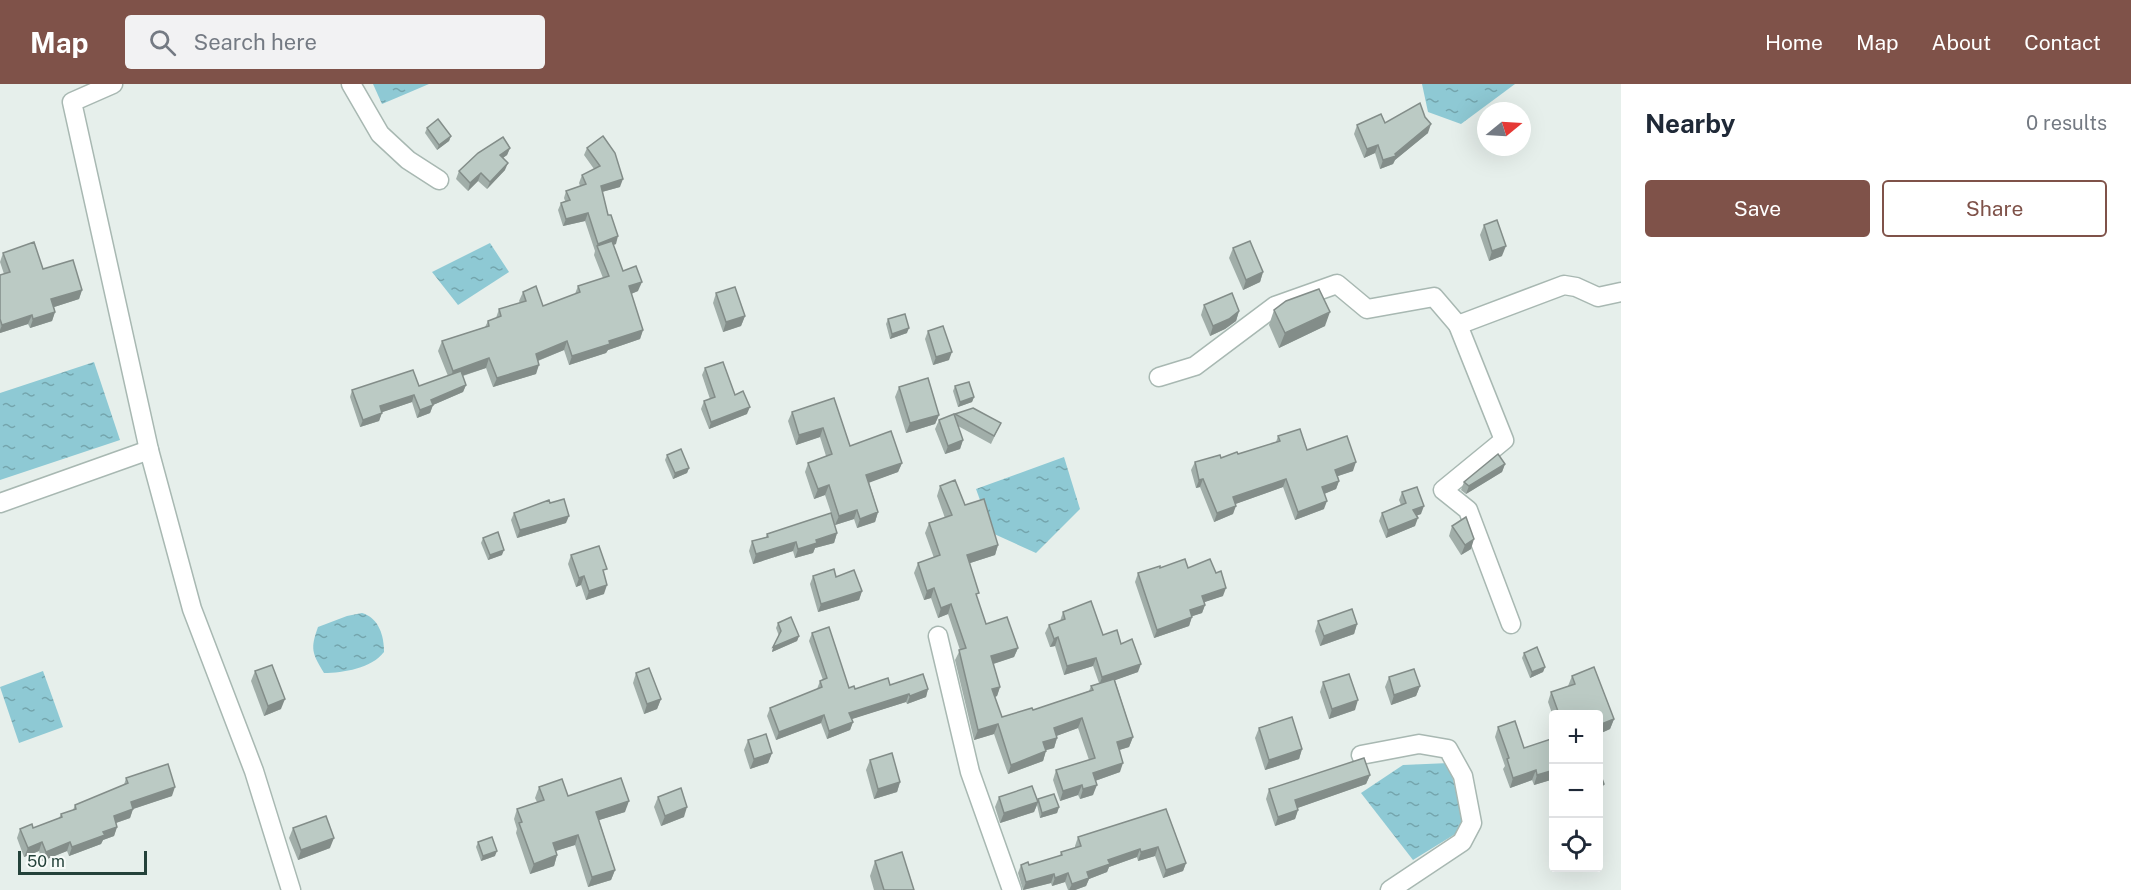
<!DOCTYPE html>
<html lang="en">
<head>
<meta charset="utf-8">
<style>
  :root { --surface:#fff; --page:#f2f2f3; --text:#1f2937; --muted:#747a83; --line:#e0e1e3; --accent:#7f5249 }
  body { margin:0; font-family:"Public Sans",sans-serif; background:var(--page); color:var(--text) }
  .controls { position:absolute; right:18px; bottom:18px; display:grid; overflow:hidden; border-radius:6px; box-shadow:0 6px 24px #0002 }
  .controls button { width:54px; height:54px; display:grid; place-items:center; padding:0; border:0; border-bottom:2px solid var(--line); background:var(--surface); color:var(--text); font:30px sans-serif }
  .compass { position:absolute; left:1477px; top:18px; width:54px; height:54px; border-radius:50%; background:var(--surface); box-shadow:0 6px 24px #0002; rotate:72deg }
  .scale { position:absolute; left:18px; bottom:15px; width:129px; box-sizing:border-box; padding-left:6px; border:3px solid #24423a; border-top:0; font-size:16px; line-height:21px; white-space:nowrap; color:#24423a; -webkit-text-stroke:4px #f7fbf9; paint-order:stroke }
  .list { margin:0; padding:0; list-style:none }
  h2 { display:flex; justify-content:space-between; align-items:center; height:78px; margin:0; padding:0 24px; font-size:26px }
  h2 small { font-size:20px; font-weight:400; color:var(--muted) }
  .actions { display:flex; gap:12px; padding:18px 24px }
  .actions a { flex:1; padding:14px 0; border:2px solid var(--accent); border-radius:6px; text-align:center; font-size:21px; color:var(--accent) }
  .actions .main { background:var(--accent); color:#fff }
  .icon { flex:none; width:33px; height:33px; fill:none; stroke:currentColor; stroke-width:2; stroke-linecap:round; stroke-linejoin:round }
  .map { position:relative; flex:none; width:1621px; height:806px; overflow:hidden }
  header { display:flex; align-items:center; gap:36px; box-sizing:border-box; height:84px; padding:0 30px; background:var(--accent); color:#fff }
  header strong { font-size:28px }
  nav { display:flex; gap:33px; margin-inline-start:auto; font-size:21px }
  .search { width:420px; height:54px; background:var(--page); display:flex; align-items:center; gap:15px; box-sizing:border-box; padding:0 21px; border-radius:6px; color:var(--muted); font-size:22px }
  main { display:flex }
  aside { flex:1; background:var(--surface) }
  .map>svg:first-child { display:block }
  .water { fill:url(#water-ripples) }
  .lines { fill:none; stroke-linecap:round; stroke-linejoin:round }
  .minor-casing { stroke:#a8b8b2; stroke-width:21 }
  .minor { stroke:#fff; stroke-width:18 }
  .wall { fill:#a1aea9 }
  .shaded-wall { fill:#838d89 }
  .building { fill:#bbcac4; stroke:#838d89; stroke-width:1.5 }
</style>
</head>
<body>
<header>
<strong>Map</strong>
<div class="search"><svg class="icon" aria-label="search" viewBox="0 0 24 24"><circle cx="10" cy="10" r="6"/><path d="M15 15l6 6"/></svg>Search here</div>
<nav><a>Home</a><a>Map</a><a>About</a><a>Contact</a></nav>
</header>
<main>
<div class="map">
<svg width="1621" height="806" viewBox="0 0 1621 806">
  <defs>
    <pattern id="water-ripples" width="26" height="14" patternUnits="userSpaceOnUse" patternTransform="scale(1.5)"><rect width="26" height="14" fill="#8ec9d4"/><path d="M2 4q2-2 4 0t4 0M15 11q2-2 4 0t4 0" fill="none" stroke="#74a5ad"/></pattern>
  </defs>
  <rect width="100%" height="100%" fill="#e6efeb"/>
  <g class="water">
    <polygon points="373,0 429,0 382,20"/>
    <polygon points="1422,0 1515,0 1461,40 1428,28"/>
    <polygon points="490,159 509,188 458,221 432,188"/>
    <polygon points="94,278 120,356 0,396 0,309"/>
    <polygon points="1064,373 1080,425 1036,469 992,449 976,405"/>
    <path d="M362,529c17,5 22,23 22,39 -12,16 -41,21 -60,21 -12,-20 -14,-24 -6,-46l29,-11z"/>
    <polygon points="43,587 63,643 19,659 0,603"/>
    <polygon points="1449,679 1465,744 1413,776 1361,709 1403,681"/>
  </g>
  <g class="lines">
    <defs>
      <g id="minor">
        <polyline points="113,0 72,18 149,366 192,525 254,687 291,806"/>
        <polyline points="351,0 380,50 408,76 439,96"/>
        <polyline points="1458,241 1504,356 1443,406 1468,426 1511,540"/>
        <polyline points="1159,293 1195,282 1275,222 1337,200 1367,225 1434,213 1458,241 1564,201 1576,203 1598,213 1621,208"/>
        <polyline points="0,419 149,366"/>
        <polyline points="938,552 970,688 1012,806"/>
        <polyline points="1361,671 1419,660 1448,665 1463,692 1472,739 1462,758 1390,806"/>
      </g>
    </defs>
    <use href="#minor" class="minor-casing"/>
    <use href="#minor" class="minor"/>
  </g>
  <g class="wall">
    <polygon points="1385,39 1428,49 1395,76 1393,80 1380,85 1375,69 1364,74 1354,50 1357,41"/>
    <polygon points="427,44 451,52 449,57 437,66 425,49"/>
    <polygon points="510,64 507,71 503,74 505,86 487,105 478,97 468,107 456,95 459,87"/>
    <polygon points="587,64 620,103 602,108 616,160 613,161 623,187 638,207 631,210 643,246 640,255 608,266 606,269 569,281 564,266 538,277 536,290 493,303 486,284 463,292 466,301 463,308 433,321 430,329 417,334 412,318 382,328 379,337 360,343 350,313 352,306 419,302 448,292 438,267 442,257 485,243 488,237 496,234 499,225 520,219 519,217 523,208 543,222 575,210 578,202 603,194 594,171 595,167 585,137 563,142 558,126 561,119 565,117 564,114 566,107 580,102 579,99 582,91 594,85 584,71"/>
    <polygon points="1484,141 1502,172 1489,177 1480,151"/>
    <polygon points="1233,164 1263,188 1260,198 1243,206 1229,174"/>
    <polygon points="3,169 43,185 82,206 79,215 54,223 55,228 52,237 30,244 28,240 0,249 0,191 4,190 0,178"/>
    <polygon points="716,209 745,232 741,242 723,248 713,219"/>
    <polygon points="1204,221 1239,227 1236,237 1225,245 1210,252 1201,231"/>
    <polygon points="1274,226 1325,242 1279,264 1269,241"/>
    <polygon points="888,235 907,249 890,255 886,240"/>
    <polygon points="928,247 949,276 933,281 925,255"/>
    <polygon points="705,284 735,311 747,330 709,345 701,325 704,317 710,315 702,291"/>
    <polygon points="955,302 974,313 972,318 958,323 953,307"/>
    <polygon points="899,303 939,331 935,340 906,349 895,313"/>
    <polygon points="834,314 850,362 902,379 898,388 869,398 878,428 875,438 857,444 854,435 835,441 825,411 814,415 805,388 808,379 826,372 820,353 796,361 788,337 792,328"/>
    <polygon points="955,330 1001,339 991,360 958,342 963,356 960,365 945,370 935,345 939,336 955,332"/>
    <polygon points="1278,352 1307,366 1353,387 1338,392 1339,397 1336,405 1324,410 1324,425 1295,436 1283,403 1235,420 1233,430 1214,438 1200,403 1196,404 1191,386 1195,378 1238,370 1276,358"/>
    <polygon points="667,371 689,384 687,389 673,395 665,376"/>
    <polygon points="1505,380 1502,388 1466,410 1461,406 1464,398"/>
    <polygon points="940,402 965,421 998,461 995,471 970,479 977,514 986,540 1018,564 1014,573 993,580 1000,603 997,612 995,613 1002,633 1033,626 1089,607 1091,602 1099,599 1093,582 1064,591 1055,562 1050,563 1045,549 1049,541 1060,537 1063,528 1121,560 1138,588 1115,596 1133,653 1129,663 1119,666 1120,688 1095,697 1093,711 1080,715 1078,711 1060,717 1053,696 1056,686 1089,676 1078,644 1056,652 1057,654 1054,664 1046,666 1043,677 1008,690 994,650 974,656 955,576 960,566 948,530 938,534 931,514 924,516 914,489 918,479 934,474 925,449 929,439 945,434 937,412"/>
    <polygon points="1402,408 1421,430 1416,432 1415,442 1386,454 1379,437 1382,429 1401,421 1399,416"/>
    <polygon points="550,419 566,439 517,454 511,436 514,429"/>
    <polygon points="1452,442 1471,465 1461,471 1449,452"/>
    <polygon points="837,449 834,459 815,464 813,469 795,474 793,467 753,480 749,467 752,457 766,453 767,450"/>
    <polygon points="483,454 502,471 488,476 481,459"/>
    <polygon points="571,471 604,492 604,510 586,516 581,501 576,503 568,480"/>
    <polygon points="1160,484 1188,484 1223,512 1204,518 1205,521 1202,529 1192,532 1189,542 1154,554 1135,498 1138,489"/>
    <polygon points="813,492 836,493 862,507 859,516 818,528 810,500"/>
    <polygon points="1318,537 1357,540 1354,550 1320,562 1315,547"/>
    <polygon points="778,539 799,552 797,557 772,568 779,552 776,544"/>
    <polygon points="812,549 849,604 855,605 890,601 928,605 926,613 907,620 906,618 851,635 853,638 850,646 827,655 821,639 776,656 767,632 770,624 817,605 820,597 823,596 809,557"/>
    <polygon points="1524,569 1545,583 1543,588 1530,594 1522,574"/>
    <polygon points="255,587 281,625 264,632 251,597"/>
    <polygon points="636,589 661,615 657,625 644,630 633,599"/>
    <polygon points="1572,592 1614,635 1610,645 1599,650 1599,630 1554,630 1554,635 1548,618 1551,608 1568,602"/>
    <polygon points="1389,593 1420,602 1416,612 1391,621 1385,603"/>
    <polygon points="1323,598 1355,626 1329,635 1320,608"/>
    <polygon points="1554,640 1554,654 1551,647"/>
    <polygon points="1498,643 1524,664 1554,654 1554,695 1534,701 1532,696 1510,704 1503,685 1505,682 1495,653"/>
    <polygon points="1259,644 1302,665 1299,675 1265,686 1255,654"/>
    <polygon points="748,656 772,669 768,679 750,685 744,666"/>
    <polygon points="870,676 900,698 897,708 874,715 866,686"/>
    <polygon points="1370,691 1366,700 1297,724 1298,726 1295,735 1275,742 1266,715 1269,705"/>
    <polygon points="126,694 172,712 133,725 130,734 116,739 117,743 114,752 103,756 101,760 69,772 67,767 42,777 39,767 24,773 17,754 20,745 33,744 59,734 61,730 73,726 75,721 124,701"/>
    <polygon points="539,703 625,728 599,736 615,786 611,796 588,803 575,761 556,767 557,771 554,782 530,790 516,749 517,745 514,735 517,725 537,718 535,714"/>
    <polygon points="658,713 684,733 661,742 654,723"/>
    <polygon points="999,713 1037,717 1038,715 1059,723 1057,729 1040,734 1037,721 1034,728 1000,739 995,723"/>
    <polygon points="1166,725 1186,779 1183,787 1163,794 1155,772 1138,777 1137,773 1109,783 1107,788 1089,795 1086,802 1075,806 1068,806 1065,798 1052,802 1051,799 1023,806 1018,789 1021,781 1029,781 1060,772 1061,768 1075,764 1075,762 1078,753"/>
    <polygon points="293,744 330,764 298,776 289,754"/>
    <polygon points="478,758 495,772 481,777 476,763"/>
    <polygon points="875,777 914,806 874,806 870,792"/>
  </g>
  <g class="shaded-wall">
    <polygon points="1431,40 1428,49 1395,76 1393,80 1380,85 1383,76 1395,70"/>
    <polygon points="451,52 449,57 437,66 439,61"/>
    <polygon points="1378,61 1375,69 1364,74 1367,65"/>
    <polygon points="510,64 507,71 497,78 500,71"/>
    <polygon points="508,79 505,86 487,105 490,98"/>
    <polygon points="481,89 478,97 468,107 470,99"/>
    <polygon points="623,95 620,103 598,109 601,102"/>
    <polygon points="588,129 585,137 563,142 566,135"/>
    <polygon points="618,152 616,160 599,166 597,162 598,160"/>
    <polygon points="1506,162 1502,172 1489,177 1492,167"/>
    <polygon points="1263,188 1260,198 1243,206 1246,196"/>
    <polygon points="642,198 638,207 626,212 629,202"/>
    <polygon points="82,206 79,215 48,225 51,215"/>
    <polygon points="1239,227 1236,237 1225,245 1210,252 1213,242"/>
    <polygon points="55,228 52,237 30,244 33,235"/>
    <polygon points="1330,228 1325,242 1279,264 1285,249"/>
    <polygon points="32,231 28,240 0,249 0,246 2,241"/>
    <polygon points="745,232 741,242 723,248 726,238"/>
    <polygon points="909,244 907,249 890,255 892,250"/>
    <polygon points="643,246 640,255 608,266 606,269 569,281 572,272 609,257"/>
    <polygon points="567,257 564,266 532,279 536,270"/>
    <polygon points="952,268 949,276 933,281 936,273"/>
    <polygon points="489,274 486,284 449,296 453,287"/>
    <polygon points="539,281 536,290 493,303 497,294"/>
    <polygon points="466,301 463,308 433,321 430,329 417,334 420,326 431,316"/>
    <polygon points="414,311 412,318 377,330 380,322"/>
    <polygon points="974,313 972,318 958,323 960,318"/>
    <polygon points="750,323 747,330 709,345 711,338"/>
    <polygon points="382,329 379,337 360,343 363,336"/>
    <polygon points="939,331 935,340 906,349 910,339"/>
    <polygon points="823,344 820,353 796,361 799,351"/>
    <polygon points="963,356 960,365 945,370 948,362"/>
    <polygon points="1356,378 1353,387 1332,394 1335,386"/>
    <polygon points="902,379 898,388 863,401 866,391"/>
    <polygon points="1505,380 1502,388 1466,410 1469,402"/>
    <polygon points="689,384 687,389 673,395 675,389"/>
    <polygon points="1203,395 1200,403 1196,404 1199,396"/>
    <polygon points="1286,395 1283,403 1230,422 1233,413"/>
    <polygon points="1339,397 1336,405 1319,412 1322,403"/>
    <polygon points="829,401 825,411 814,415 818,405"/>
    <polygon points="1327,417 1324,425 1295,436 1298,428"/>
    <polygon points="1236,422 1233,430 1214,438 1217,429"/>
    <polygon points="1424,422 1421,430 1410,434 1413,426"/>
    <polygon points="857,426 854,435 835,441 839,432"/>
    <polygon points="878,428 875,438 857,444 860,435"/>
    <polygon points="569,432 566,439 517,454 520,446"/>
    <polygon points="1418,434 1415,442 1386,454 1388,446"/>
    <polygon points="837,449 834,459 815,464 813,469 795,474 798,465 816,456"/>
    <polygon points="1474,455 1471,465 1461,471 1465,461"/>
    <polygon points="796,458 793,467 753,480 756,470"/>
    <polygon points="998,461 995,471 964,481 967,471"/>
    <polygon points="504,466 502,471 488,476 490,471"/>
    <polygon points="584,492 581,501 576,503 579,494"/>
    <polygon points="607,501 604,510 586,516 589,507"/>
    <polygon points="934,504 931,514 924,516 927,507"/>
    <polygon points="1226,504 1223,512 1199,520 1202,512"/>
    <polygon points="862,507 859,516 818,528 821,520"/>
    <polygon points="951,520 948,530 938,534 941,524"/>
    <polygon points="1205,521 1202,529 1187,534 1190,526"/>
    <polygon points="1192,533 1189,542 1154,554 1157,546"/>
    <polygon points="1357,540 1354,550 1320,562 1324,552"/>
    <polygon points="799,552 797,557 772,568 773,563"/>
    <polygon points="1058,553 1055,562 1050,563 1054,555"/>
    <polygon points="1018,564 1014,573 987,582 991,572"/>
    <polygon points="1096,574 1093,582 1064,591 1067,582"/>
    <polygon points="1141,580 1138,588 1099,602 1102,593"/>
    <polygon points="1545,583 1543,588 1530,594 1532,588"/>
    <polygon points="1420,602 1416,612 1391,621 1394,611"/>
    <polygon points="1000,603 997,612 989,615 992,605"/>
    <polygon points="928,605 926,613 907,620 910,612"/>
    <polygon points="909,610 906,618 846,637 849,629"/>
    <polygon points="285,615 281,625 264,632 268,622"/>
    <polygon points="661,615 657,625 644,630 647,620"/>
    <polygon points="1358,616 1355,626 1329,635 1332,625"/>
    <polygon points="824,631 821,639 776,656 779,648"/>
    <polygon points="1082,634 1078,644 1051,654 1054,644"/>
    <polygon points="1614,635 1610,645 1599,650 1599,641"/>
    <polygon points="853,638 850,646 827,655 829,647"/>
    <polygon points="998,640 994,650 974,656 978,646"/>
    <polygon points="1133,653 1129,663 1113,668 1117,658"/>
    <polygon points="1057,654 1054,664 1039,668 1043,658"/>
    <polygon points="1302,665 1299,675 1265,686 1269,676"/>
    <polygon points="1046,667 1043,677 1008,690 1011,681"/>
    <polygon points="772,669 768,679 750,685 754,675"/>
    <polygon points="1123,679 1120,688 1089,699 1093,689"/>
    <polygon points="1536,686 1532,696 1510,704 1513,694"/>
    <polygon points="1554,686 1554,695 1534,701 1537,691"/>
    <polygon points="1370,691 1366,700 1292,726 1295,716"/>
    <polygon points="900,698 897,708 874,715 878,705"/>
    <polygon points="1604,700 1600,710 1599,710 1599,702"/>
    <polygon points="1082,701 1078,711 1060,717 1063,707"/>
    <polygon points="1097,701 1093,711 1080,715 1083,705"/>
    <polygon points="175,703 172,712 127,727 131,718"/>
    <polygon points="629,717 625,728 593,738 596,728"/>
    <polygon points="1038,718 1034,728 1000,739 1004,729"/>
    <polygon points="687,723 684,733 661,742 665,732"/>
    <polygon points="1059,723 1057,729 1040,734 1042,729"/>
    <polygon points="133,725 130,734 110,741 114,732"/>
    <polygon points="1298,726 1295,735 1275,742 1278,733"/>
    <polygon points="117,743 114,752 103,756 101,760 69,772 72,763 103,748"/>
    <polygon points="578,751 575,761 549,769 553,759"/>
    <polygon points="334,754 330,764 298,776 301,766"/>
    <polygon points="42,758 39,767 24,773 28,764"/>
    <polygon points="70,758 67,767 42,777 46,768"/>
    <polygon points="1158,763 1155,772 1138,777 1141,768"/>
    <polygon points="1140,765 1137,773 1109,783 1107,788 1089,795 1086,802 1075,806 1069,806 1072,800 1087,788 1108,776"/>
    <polygon points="497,767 495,772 481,777 483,772"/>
    <polygon points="557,771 554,782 530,790 534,780"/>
    <polygon points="1186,779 1183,787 1163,794 1166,786"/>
    <polygon points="615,786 611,796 588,803 592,793"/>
    <polygon points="1068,789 1065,798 1052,802 1055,794"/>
    <polygon points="1054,790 1051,799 1023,806 1026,798"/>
  </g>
  <g class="building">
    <polygon points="1420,19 1425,33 1431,40 1395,70 1396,72 1383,76 1378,61 1367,65 1357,41 1381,30 1385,39"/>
    <polygon points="438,35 451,52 439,61 427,44"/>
    <polygon points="603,52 615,69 623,95 601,102 608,131 611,131 618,152 598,160 588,129 566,135 561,119 570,116 566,107 586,100 582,91 600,82 587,64"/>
    <polygon points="503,53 510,64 500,71 508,79 490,98 481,89 470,99 459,87 478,69"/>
    <polygon points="1497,136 1506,162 1492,167 1484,141"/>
    <polygon points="612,157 623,187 636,182 642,198 629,202 643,246 609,257 610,260 572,272 567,257 536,270 539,281 497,294 489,274 453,287 442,257 489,242 488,237 501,232 499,225 526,217 523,208 536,202 543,222 580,208 578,202 609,192 597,162"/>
    <polygon points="1250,157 1263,188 1246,196 1233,164"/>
    <polygon points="34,158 43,185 73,176 82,206 51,215 55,228 33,235 32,231 2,241 0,235 0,191 10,188 3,169"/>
    <polygon points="735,203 745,232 726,238 716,209"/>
    <polygon points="1319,205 1330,228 1285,249 1274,226 1286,217"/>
    <polygon points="1232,209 1239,227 1229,235 1213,242 1204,221"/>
    <polygon points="905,230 909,244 892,250 888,235"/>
    <polygon points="943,242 952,268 936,273 928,247"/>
    <polygon points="723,278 735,311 743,307 750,323 711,338 704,317 715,313 705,284"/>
    <polygon points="413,286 419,302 461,287 466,301 431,316 433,321 420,326 414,311 380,322 382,329 363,336 352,306"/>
    <polygon points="928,294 939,331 910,339 899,303"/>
    <polygon points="969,298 974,313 960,318 955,302"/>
    <polygon points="834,314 850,362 891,347 902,379 866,391 878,428 860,435 857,426 839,432 829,401 818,405 808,379 832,370 823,344 799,351 792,328"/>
    <polygon points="973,324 1001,339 994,352 955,330"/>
    <polygon points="954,330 963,356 948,362 939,336"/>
    <polygon points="1300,345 1307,366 1347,352 1356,378 1335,386 1339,397 1322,403 1327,417 1298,428 1286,395 1233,413 1236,422 1217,429 1203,395 1199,396 1195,378 1220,371 1221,374 1237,368 1238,370 1280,357 1278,352"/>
    <polygon points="681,365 689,384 675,389 667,371"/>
    <polygon points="1498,370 1505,380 1469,402 1464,398"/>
    <polygon points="955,396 965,421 984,415 998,461 967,471 979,509 976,510 986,540 1007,533 1018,564 991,572 1000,603 992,605 1002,633 1032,624 1033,626 1093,606 1091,602 1114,595 1133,653 1117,658 1123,679 1093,689 1097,701 1083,705 1082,701 1063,707 1056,686 1095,674 1082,634 1054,644 1057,654 1043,658 1046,667 1011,681 998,640 978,646 959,566 966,564 951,520 941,524 934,504 927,507 918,479 940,471 929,439 952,431 940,402"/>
    <polygon points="1417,403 1424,422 1413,426 1418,434 1388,446 1382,429 1406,419 1402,408"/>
    <polygon points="564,415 569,432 520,446 514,429 549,416 550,419"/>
    <polygon points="831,429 837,449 816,456 817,459 798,465 796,458 756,470 752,457 768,453 767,450"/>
    <polygon points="1466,433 1474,455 1465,461 1452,442"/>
    <polygon points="498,448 504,466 490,471 483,454"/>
    <polygon points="599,462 607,485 603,486 607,501 589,507 584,492 579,494 571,471"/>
    <polygon points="1185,475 1188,484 1210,475 1216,489 1221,487 1226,504 1202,512 1205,521 1190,526 1192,533 1157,546 1138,489 1160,482 1160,484"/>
    <polygon points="834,485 836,493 854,486 862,507 821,520 813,492"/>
    <polygon points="1091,517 1103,551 1117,546 1121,560 1132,555 1141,580 1102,593 1096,574 1067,582 1058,553 1054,555 1049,541 1065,535 1063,528"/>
    <polygon points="1352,525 1357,540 1324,552 1318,537"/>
    <polygon points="791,533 799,552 773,563 781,547 778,539"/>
    <polygon points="829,543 849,604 854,602 855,605 888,594 890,601 923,590 928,605 910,612 909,610 849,629 853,638 829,647 824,631 779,648 770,624 822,603 820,597 827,594 812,549"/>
    <polygon points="1537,563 1545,583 1532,588 1524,569"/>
    <polygon points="272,581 285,615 268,622 255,587"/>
    <polygon points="1594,583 1614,635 1599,641 1599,630 1559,630 1551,608 1575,600 1572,592"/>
    <polygon points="649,584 661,615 647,620 636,589"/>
    <polygon points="1414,585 1420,602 1394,611 1389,593"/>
    <polygon points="1349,590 1358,616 1332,625 1323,598"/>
    <polygon points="1292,633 1302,665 1269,676 1259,644"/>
    <polygon points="1515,637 1524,664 1554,654 1554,686 1537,691 1536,686 1513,694 1507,675 1509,674 1498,643"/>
    <polygon points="766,650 772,669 754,675 748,656"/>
    <polygon points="892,669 900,698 878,705 870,676"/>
    <polygon points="1364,674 1370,691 1295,716 1298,726 1278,733 1269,705"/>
    <polygon points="168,680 175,703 131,718 133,725 114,732 117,743 103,748 105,751 72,763 70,758 46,768 42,758 28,764 20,745 32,740 33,744 62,733 61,730 76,725 75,721 128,699 126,694"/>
    <polygon points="1599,686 1604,700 1599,702"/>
    <polygon points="621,694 629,717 596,728 615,786 592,793 578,751 553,759 557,771 534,780 519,739 522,738 517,725 544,716 539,703 562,695 568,712"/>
    <polygon points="1032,702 1038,718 1004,729 999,713"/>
    <polygon points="681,704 687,723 665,732 658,713"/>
    <polygon points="1054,710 1059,723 1042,729 1038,715"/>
    <polygon points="1166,725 1186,779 1166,786 1158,763 1141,768 1140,765 1108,776 1110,780 1087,788 1089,794 1072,800 1068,789 1055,794 1054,790 1026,798 1021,781 1028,778 1029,781 1062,771 1061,768 1081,762 1078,753"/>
    <polygon points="326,732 334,754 301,766 293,744"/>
    <polygon points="492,753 497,767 483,772 478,758"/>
    <polygon points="902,768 914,806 884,806 875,777"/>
  </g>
</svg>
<div class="controls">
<button>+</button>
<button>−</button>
<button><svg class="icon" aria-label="locate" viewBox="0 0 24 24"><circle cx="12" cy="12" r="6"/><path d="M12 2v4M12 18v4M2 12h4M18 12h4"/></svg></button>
</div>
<svg class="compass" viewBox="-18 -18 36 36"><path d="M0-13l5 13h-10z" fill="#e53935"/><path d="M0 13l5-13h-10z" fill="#747a83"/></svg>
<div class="scale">50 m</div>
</div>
<aside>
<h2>Nearby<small>0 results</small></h2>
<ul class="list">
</ul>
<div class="actions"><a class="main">Save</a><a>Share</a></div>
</aside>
</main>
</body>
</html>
